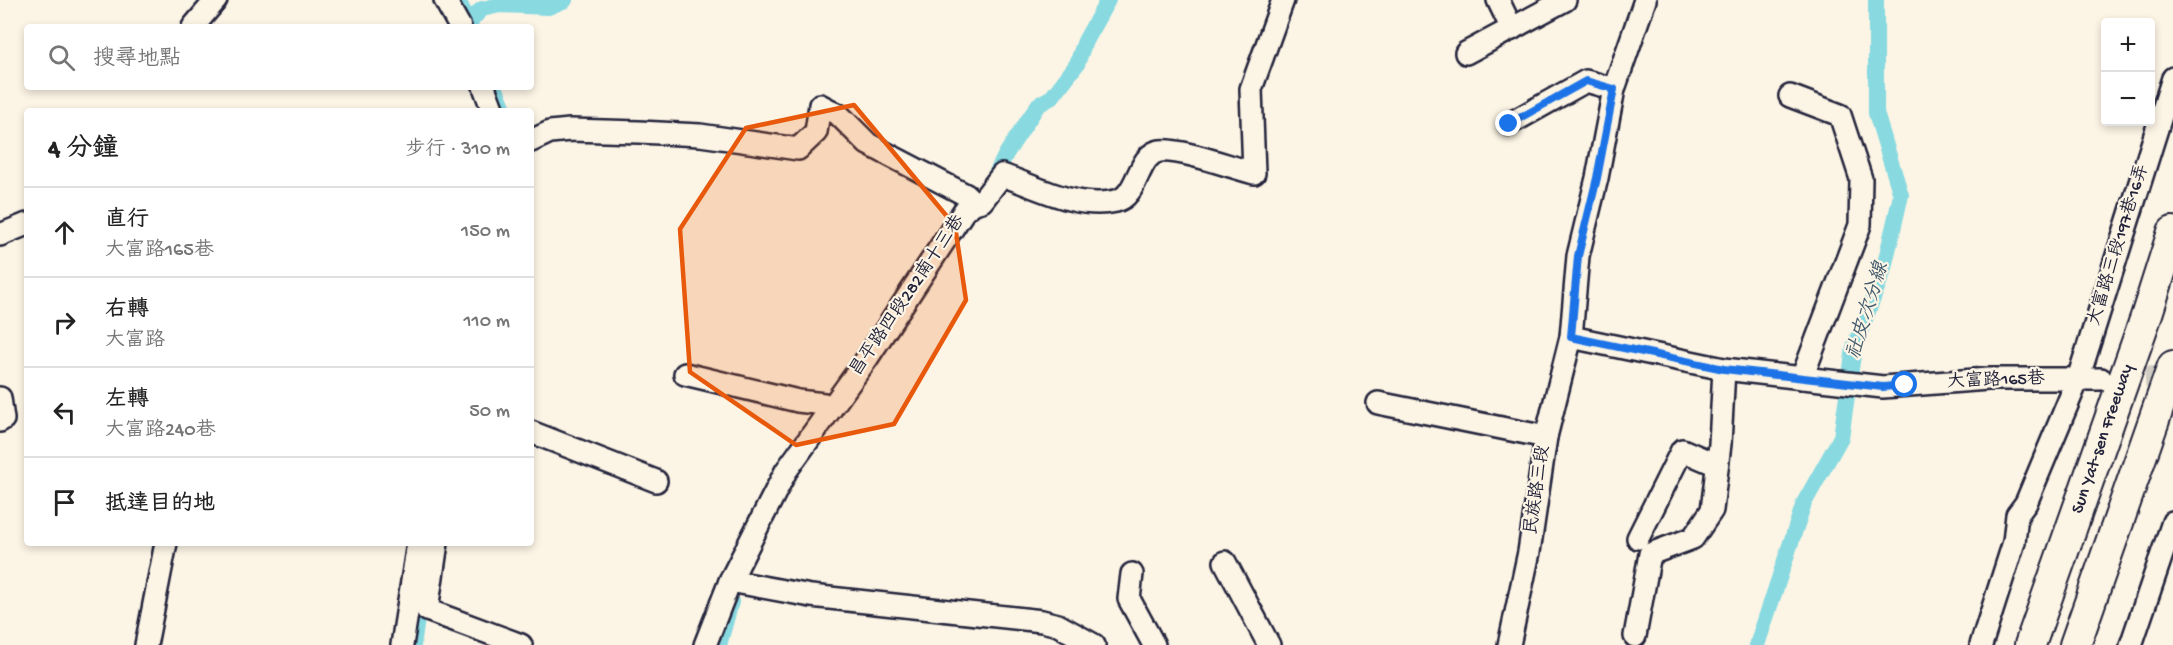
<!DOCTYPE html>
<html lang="zh-TW">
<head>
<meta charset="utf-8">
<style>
  :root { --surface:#fff; --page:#f6f6f6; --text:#222; --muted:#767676; --line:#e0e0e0 }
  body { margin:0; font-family:"Gochi Hand","LXGW WenKai TC",sans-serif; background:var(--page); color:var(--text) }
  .controls { position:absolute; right:18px; top:18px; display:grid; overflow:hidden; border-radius:6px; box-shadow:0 3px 9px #0003 }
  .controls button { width:54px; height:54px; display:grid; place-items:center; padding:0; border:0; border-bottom:2px solid var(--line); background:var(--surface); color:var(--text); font:30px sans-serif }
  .stop { position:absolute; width:18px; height:18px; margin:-14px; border:4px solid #1a73e8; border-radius:50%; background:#fff }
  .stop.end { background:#1a73e8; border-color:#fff; box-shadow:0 2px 6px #0008 }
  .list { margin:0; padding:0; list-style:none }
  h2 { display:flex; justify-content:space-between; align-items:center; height:78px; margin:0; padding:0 24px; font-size:26px }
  h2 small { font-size:20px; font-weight:400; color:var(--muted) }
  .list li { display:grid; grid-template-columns:39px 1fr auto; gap:18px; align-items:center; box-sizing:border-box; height:90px; padding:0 24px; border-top:2px solid var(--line) }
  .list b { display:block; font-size:22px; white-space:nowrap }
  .list p { margin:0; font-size:20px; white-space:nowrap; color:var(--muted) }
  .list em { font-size:20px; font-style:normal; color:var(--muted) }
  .icon { flex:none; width:33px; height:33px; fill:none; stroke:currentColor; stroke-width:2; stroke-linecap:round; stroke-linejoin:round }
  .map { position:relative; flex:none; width:2173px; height:645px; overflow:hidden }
  .search { position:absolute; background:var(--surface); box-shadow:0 3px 9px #0003; left:24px; top:24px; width:510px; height:66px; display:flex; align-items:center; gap:15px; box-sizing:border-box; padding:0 21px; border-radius:6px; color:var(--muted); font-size:22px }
  .panel { position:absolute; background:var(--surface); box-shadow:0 3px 9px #0003; left:24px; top:108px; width:510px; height:438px; border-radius:6px }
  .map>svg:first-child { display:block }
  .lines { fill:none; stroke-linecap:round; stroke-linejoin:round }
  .canal { stroke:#88d9e0; stroke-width:16 }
  .minor-tunnel { stroke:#d0cbc3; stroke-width:21; stroke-dasharray:21 10; stroke-linecap:butt }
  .minor-casing { stroke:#22223b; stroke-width:26 }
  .highway-casing { stroke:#22223b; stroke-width:34 }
  .minor { stroke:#fcf5e5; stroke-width:21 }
  .highway { stroke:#fcf5e5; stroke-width:30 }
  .route { stroke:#1a73e8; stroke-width:8 }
  .marked { fill:#e8590c; fill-opacity:0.2; stroke:#e8590c; stroke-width:4.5; stroke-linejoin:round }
  .labels { text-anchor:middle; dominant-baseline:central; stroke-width:4.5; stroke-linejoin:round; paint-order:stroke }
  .street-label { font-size:18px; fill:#22223b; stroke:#fcf5e5 }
  .water-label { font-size:20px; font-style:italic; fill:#41596d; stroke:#fcf5e5 }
</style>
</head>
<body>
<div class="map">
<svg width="2173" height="645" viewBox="0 0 2173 645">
  <rect width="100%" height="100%" fill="#fcf5e5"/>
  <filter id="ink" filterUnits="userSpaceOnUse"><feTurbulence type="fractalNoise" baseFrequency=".0167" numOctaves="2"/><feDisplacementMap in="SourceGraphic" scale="12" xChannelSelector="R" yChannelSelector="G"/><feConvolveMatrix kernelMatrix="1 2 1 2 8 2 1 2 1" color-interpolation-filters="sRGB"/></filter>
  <g filter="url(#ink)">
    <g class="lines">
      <g class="canal">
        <polyline points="458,0 471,27"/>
        <polyline points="469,22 482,9 500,5 548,7 565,0"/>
        <polyline points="495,87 505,111"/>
        <polyline points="991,184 1006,154 1038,105 1052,97 1077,64 1085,41 1108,0"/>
        <polyline points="413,645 421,594"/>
        <polyline points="719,645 731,602"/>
        <polyline points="1757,645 1804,503 1841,437 1854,348 1883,272 1901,195 1876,113 1876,0"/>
      </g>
      <polyline class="minor-tunnel" points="2114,378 2173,376"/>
      <defs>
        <g id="minor">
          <polyline points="445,0 460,27"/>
          <polyline points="1498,0 1512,29"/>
          <polyline points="193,27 216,0"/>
          <polyline points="1466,53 1565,0"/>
          <polyline points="484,87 493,111"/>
          <polyline points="1790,96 1840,115 1861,179 1860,225 1802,378"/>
          <polyline points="1509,124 1586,81 1614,89"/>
          <polyline points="531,141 550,132 570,130 639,132 700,135 798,149 816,132 820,105 839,115 868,144 966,195 974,203"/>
          <polyline points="0,235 27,224"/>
          <polyline points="1571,337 1724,369 1883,387 1988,379 2101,379"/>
          <polyline points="685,374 798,401 824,404 831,409"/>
          <polyline points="0,398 3,419 0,421"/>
          <polyline points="1378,403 1546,437"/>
          <polyline points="531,432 656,481"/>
          <polyline points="1638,538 1682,450 1717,465"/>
          <polyline points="437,543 427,610 521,645"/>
          <polyline points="1225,562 1269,645"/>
          <polyline points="1132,574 1129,599 1154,645"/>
          <polyline points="730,581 811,596 1042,621 1058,625 1094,645"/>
          <polyline points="1635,636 1650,554 1693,538 1712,510 1720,444 1724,369"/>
          <polyline points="146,645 166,543"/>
          <polyline points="402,645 418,543"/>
          <path d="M705,645l25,-64 56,-110 80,-111 98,-149 10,-8 8,-2 20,-26c35,12 76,35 114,26 23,-5 21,-47 44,-50 23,-2 70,16 94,22l-3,-84 32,-89"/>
          <polyline points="1509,645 1529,552 1546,437 1571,337 1578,256 1597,178 1614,89 1645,0"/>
          <polyline points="1981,645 2014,542 2017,515 2026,503 2078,379 2173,78"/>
          <polyline points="2131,645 2173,522"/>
        </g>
        <g id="highway">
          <polyline points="2030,645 2146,317 2173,232"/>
          <polyline points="2075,645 2173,366"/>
        </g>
      </defs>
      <use href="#minor" class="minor-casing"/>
      <use href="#highway" class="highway-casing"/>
      <use href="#minor" class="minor"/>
      <use href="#highway" class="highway"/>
    </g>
  </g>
  <g class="lines" filter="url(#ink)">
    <polyline class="route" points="1509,124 1586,81 1614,89 1597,178 1578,256 1571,337 1724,369 1883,387 1905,385"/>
  </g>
  <path class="marked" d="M854,105l101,121 11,74 -72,124 -98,21 -106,-73 -10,-143 66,-101z"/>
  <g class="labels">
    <g class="street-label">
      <text transform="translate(2119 245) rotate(-73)">大富路三段197巷16弄</text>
      <text transform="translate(908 296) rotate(-56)">昌平路四段282南十三巷</text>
      <text transform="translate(1996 381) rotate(-2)">大富路165巷</text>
      <text transform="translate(2103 439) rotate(-71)">Sun Yat-sen Freeway</text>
      <text transform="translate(1538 490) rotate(-82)">民族路三段</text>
    </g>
    <g class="water-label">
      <text transform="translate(1869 311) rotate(-73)">社皮次分線</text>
    </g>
  </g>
</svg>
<div class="controls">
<button>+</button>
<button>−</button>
</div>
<div class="stop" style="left:1905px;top:385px"></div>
<div class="stop end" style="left:1509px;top:124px"></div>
<div class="search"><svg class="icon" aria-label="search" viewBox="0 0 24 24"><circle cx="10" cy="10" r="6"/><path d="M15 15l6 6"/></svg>搜尋地點</div>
<section class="panel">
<h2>4 分鐘<small>步行 · 310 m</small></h2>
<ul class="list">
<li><svg class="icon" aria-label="ahead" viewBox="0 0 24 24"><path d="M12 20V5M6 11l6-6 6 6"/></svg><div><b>直行</b><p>大富路165巷</p></div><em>150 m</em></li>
<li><svg class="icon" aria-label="right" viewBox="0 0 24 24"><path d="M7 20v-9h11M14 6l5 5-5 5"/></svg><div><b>右轉</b><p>大富路</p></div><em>110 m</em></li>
<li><svg class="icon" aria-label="left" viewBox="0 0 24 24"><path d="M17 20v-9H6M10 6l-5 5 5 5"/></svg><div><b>左轉</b><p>大富路240巷</p></div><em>50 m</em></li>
<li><svg class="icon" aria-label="arrive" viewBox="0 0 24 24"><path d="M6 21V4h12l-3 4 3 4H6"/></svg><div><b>抵達目的地</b></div></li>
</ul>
</section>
</div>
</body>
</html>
